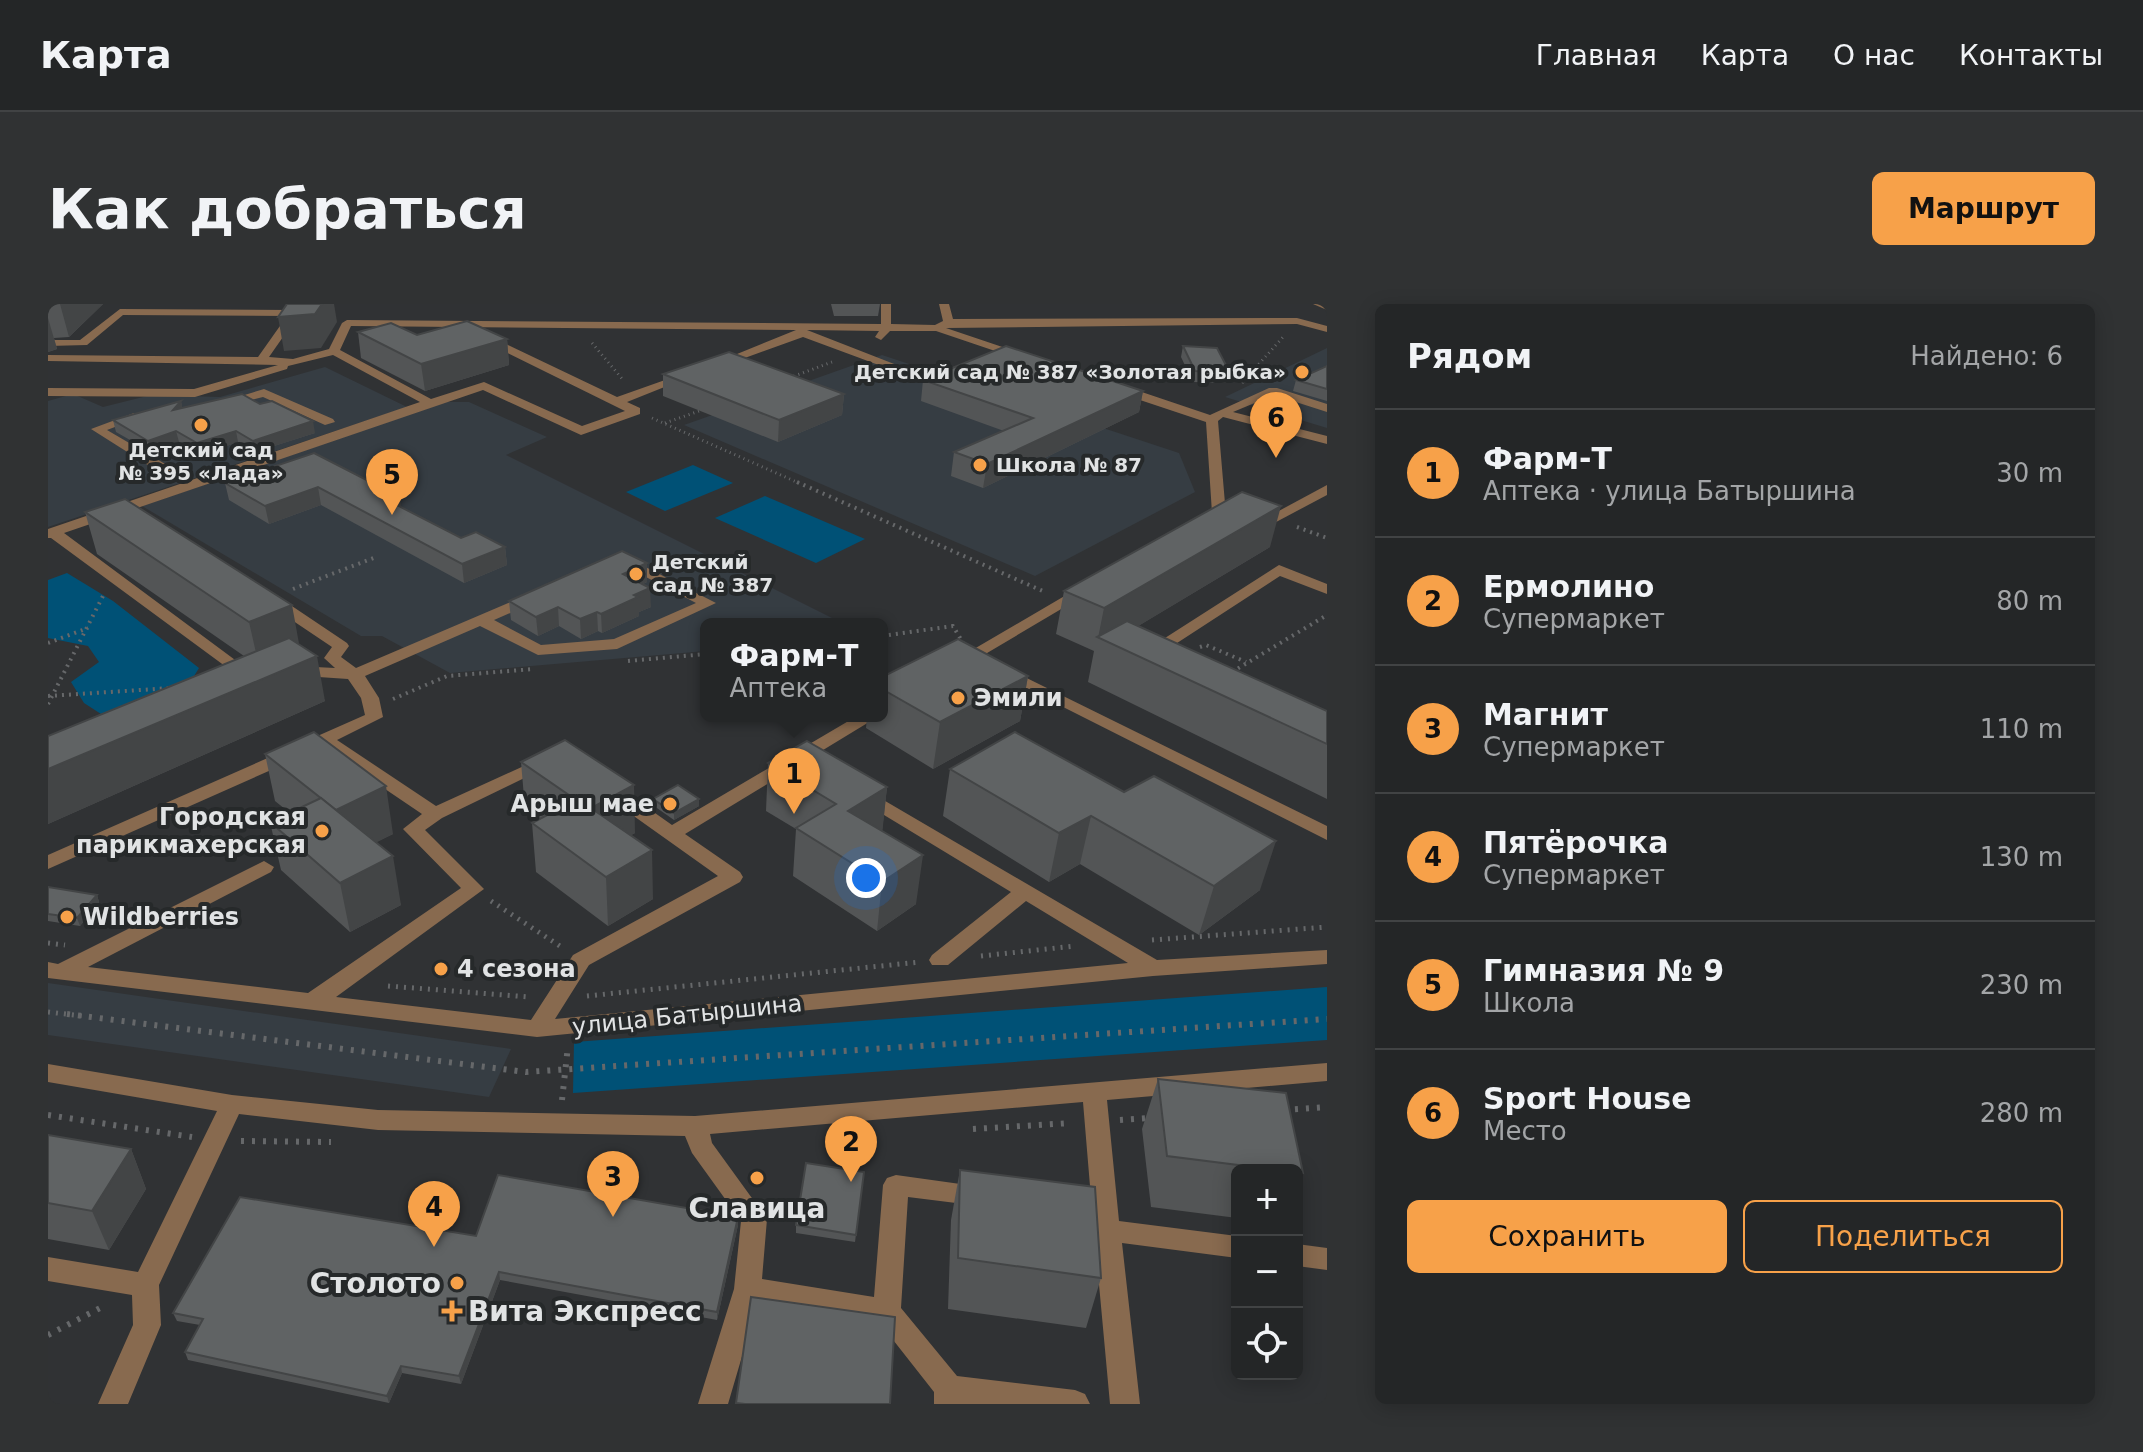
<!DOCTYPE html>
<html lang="ru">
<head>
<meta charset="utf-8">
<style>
  :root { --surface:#242627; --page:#303233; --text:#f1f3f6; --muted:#a3a5a7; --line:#414344; --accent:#f7a149 }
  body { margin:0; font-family:"DejaVu Sans",sans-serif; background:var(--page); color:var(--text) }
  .controls { position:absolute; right:24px; bottom:24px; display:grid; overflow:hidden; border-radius:12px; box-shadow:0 4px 20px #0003 }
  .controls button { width:72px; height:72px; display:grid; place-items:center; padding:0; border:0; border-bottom:2px solid var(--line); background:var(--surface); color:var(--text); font:40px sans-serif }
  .you { position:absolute; left:818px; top:574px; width:28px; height:28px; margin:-20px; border:6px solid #fff; border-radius:50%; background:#1a73e8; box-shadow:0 0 0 12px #1a73e833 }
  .badge { display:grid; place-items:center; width:52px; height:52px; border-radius:50%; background:var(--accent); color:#111; font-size:26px; font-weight:700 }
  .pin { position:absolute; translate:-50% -66px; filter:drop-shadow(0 2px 4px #0008) }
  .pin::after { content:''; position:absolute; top:42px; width:28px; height:24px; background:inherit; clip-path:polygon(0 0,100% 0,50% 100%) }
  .popup { position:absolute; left:652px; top:314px; width:188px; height:104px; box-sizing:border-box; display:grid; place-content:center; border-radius:12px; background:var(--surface); filter:drop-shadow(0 2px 6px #0005); font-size:26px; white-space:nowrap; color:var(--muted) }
  .popup b { font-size:30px; color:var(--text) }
  .popup::after { content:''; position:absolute; left:50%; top:100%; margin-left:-16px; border:16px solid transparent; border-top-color:var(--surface) }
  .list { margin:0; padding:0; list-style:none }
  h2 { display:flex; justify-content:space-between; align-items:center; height:104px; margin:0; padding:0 32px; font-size:34px }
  h2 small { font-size:26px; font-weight:400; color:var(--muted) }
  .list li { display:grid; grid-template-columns:52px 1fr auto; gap:24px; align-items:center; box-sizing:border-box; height:128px; padding:0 32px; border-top:2px solid var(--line) }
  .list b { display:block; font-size:30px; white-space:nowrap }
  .list p { margin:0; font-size:26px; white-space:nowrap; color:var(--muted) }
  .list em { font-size:26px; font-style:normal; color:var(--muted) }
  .actions { display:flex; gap:16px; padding:24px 32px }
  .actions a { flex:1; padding:18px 0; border:2px solid var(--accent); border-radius:12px; text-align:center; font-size:28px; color:var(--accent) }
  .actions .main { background:var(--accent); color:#111 }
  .icon { flex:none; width:44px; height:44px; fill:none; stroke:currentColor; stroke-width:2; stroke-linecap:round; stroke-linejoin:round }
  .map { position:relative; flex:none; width:1279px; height:1100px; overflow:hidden; border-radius:12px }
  header { display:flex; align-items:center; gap:48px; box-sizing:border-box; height:112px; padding:0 40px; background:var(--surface); border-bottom:2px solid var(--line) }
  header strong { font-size:38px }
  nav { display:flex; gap:44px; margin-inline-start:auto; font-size:28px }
  .intro { display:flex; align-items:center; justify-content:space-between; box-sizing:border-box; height:192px; padding:0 48px }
  h1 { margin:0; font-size:56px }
  .button { padding:20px 36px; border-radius:12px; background:var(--accent); color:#111; font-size:28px; font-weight:700 }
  main { display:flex; gap:48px; padding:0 48px }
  aside { flex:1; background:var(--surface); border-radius:12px; box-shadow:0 4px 20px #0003 }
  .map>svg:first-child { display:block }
  .built { fill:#363d43 }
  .green { fill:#005176 }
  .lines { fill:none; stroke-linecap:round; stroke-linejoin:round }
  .path-far3 { stroke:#66686a; stroke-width:3; stroke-dasharray:1 4; stroke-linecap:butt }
  .path-far2 { stroke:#66686a; stroke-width:4; stroke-dasharray:2 5; stroke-linecap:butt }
  .path-far1 { stroke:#66686a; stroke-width:5; stroke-dasharray:2 6; stroke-linecap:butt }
  .path { stroke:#66686a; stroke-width:6; stroke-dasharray:3 8; stroke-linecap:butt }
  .minor { fill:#886a4f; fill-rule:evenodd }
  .wall { fill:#535556 }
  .shaded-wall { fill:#434546 }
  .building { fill:#606364; stroke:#434546; stroke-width:2 }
  .poi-dot { fill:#f7a149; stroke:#26292a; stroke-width:3 }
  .labels { text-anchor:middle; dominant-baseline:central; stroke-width:8; stroke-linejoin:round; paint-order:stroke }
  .far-poi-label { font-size:20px; font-weight:bold; fill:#e1e3e4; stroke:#26292a; text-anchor:start }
  .poi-label { font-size:24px; font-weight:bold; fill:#e1e3e4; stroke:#26292a; text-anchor:start }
  .street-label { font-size:24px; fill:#e1e3e4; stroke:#26292a }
  .near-poi-label { font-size:28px; font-weight:bold; fill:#e1e3e4; stroke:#26292a }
</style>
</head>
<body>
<header>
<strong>Карта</strong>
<nav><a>Главная</a><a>Карта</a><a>О нас</a><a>Контакты</a></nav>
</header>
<div class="intro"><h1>Как добраться</h1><a class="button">Маршрут</a></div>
<main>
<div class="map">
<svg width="1279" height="1100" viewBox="0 0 1279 1100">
  <rect width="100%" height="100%" fill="#303234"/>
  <g class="built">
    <polygon points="1279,44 1279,124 1177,93"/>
    <polygon points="834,51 1131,149 1147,188 987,272 636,121"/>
    <polygon points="277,63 359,103 0,223 0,97 25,90 55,103 103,91 172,93"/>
    <polygon points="398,98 421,98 499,133 458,151 796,320 658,320 658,347 402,369 334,332 313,332 94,202"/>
    <polygon points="0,679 463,745 441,793 0,731"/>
  </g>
  <g class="green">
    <polygon points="645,161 685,179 617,207 578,188"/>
    <polygon points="717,192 817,235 768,259 667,214"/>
    <polygon points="19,269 65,297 151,364 130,398 67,419 36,399 23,378 51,358 40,342 0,334 0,276"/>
    <polygon points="1279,683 1279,736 525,789 526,738"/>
  </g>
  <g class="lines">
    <g class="path-far3">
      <polyline points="544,39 576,77"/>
      <polyline points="741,74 784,58"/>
      <polyline points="1194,79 1235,33"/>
      <polyline points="604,114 753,180"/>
      <polyline points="617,119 657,105"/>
    </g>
    <g class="path-far2">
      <polyline points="749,178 997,288"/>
      <polyline points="1249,223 1279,234"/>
      <polyline points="245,285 328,253"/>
      <polyline points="834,332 905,322 915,339"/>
      <polyline points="0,339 40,324"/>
      <polyline points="1152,343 1158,341 1198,358"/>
      <polyline points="580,357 658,350"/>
      <polyline points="1184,368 1279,311"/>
      <polyline points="0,392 123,384"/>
      <polyline points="345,395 399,372 486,365"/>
      <polyline points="0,400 56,290"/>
    </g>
    <g class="path-far1">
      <polyline points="443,597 515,644"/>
      <polyline points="1104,636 1279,623"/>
      <polyline points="0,639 17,641"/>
      <polyline points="933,652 1027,642"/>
      <polyline points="340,682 482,693"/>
      <polyline points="539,692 872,658"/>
      <polyline points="0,708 35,712"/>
    </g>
    <g class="path">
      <polyline points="19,710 478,768 1279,715"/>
      <polyline points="514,796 520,742"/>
      <polyline points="1236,806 1279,803"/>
      <polyline points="0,811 144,833"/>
      <polyline points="1072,816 1102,814"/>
      <polyline points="925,825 1023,819"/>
      <polyline points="193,837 283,838"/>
      <polyline points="0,1031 56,1002"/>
    </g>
    <g class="minor">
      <polygon points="248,0 258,0 221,53 245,55 281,45 294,19 299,16 833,20 833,0 843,0 843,20 887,21 895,17 891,0 901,0 905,15 1249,14 1279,22 1279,28 1249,20 898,24 978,51 978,55 974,56 888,27 842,27 833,36 827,33 831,27 759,26 859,65 861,67 855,70 755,33 672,63 662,61 748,26 303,22 292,46 383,95 436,78 534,122 577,107 431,35 431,31 439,31 569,93 634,70 644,72 579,98 592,104 592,110 533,131 435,86 16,229 206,370 208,374 200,379 3,234 0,234 0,225 372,98 285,51 240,62 239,65 147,93 0,92 0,84 146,85 230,61 0,57 0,51 210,53 239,12 75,11 39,41 0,42 0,36 32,36 72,5 243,6"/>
      <polygon points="1265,0 1279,0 1279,6"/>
      <polygon points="1065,81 1073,81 1162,111 1221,84 1229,84 1279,100 1279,108 1226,91 1185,108 1279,132 1279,140 1175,113 1170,117 1178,211 1161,222 1151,222 1151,216 1164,209 1158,118 1065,87"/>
      <polygon points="216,85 285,115 287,118 277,121 215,93 173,104 167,100"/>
      <polygon points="86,109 96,112 59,126 124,164 124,170 114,170 43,125"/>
      <polygon points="1279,181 1279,191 1213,226 1208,227 1201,223"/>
      <polygon points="574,251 668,299 569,345 490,351 432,322 317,372 331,394 335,413 289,436 388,502 489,456 503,456 505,460 394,514 377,526 436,585 288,693 483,716 525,651 670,572 559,493 557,489 559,485 573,485 624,521 809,412 831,412 637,530 692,568 695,573 692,578 541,661 507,715 1080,659 978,597 900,661 884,661 881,656 884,651 963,588 808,494 806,490 815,484 1109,656 1279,646 1279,660 1105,672 489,733 0,674 0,658 10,660 216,557 226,563 223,568 40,663 260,689 413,584 355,525 374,510 275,443 0,565 0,551 317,411 313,394 300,375 241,371 239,367 247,362 287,364 276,354 284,343 217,298 217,292 229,292 299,339 301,342 293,353 308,364 486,288 494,293 492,296 446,316 493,341 566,335 648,299 569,258 567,255"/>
      <polygon points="1231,261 1279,280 1279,290 1232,272 1106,354 1100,355 1092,350"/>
      <polygon points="1037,280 1042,282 1042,288 934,352 1279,522 1279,536 914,352"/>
      <polygon points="1279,759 1279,777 1059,796 1071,917 1189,932 1189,954 1074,939 1092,1100 1062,1100 1045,915 1015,910 1011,902 1015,894 1024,891 1043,894 1035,798 662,830 664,839 719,915 714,975 826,993 835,881 839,874 848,871 941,884 945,891 941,898 932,902 860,893 853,1004 909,1072 1027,1086 1037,1090 1042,1100 886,1100 886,1088 831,1018 710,998 680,1100 650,1100 686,985 693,917 644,849 637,832 330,826 191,810 111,981 113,1021 80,1100 50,1100 85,1021 84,991 0,977 0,953 90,968 169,807 0,778 0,760 184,791 330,806 647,812"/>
      <polygon points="1249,940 1279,944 1279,966 1249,962"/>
    </g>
  </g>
  <g class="wall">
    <polygon points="0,0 55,0 21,33 6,34 9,45 0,48"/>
    <polygon points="783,0 832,0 830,12 786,12"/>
    <polygon points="310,28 459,35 461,61 377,87 313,54"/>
    <polygon points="1135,42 1182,69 1180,79 1145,78 1133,53"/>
    <polygon points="1279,62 1279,97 1245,87 1248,76"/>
    <polygon points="615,70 796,90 794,111 730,138 615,92"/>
    <polygon points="875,76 1095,87 1091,108 935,184 903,172 906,148 956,127 873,97"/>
    <polygon points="133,97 134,104 212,100 267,129 207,148 190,138 152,151 131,138 103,148 68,128 65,116"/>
    <polygon points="266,149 353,203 413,234 457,243 459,261 416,279 273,201 221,220 181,196 177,179"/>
    <polygon points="37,208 251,340 277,397 0,520 0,432 196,352 49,250"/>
    <polygon points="1222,243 1090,322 1279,407 1279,495 1040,378 1046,347 1008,330 1016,287"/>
    <polygon points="599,259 599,278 595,280 603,303 591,308 591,312 554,329 550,327 533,335 511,322 490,332 463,316 461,297"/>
    <polygon points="980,372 972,417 885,465 818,424 819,412 834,412 834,373"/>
    <polygon points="967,428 1212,586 1151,631 1032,560 1001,578 895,512 902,465"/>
    <polygon points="217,450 345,530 328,538 353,601 302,628 233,566 222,518 242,509 227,497"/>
    <polygon points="473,458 587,529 583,531 605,595 560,622 488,568 484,519 492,515 477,505"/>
    <polygon points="720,459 839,483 834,527 868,600 829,627 745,572 748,525 718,507"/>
    <polygon points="605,495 651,502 626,516 606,502"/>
    <polygon points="0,583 49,591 51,598 32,622 0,617"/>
    <polygon points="1110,775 1255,869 1249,883 1249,866 1189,866 1189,914 1103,903 1094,825"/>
    <polygon points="0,831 83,845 98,885 61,946 0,935"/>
    <polygon points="912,866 1053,974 1038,1024 900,1005 903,916"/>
    <polygon points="816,868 807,938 748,929 748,921"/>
    <polygon points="690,913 690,921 669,1016 452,976 413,1080 354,1069 341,1099 140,1056 137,1048 152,1021 129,1017 125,1009 428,932"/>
  </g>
  <g class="shaded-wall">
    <polygon points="12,0 55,0 21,33"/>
    <polygon points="274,0 286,0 289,18 273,44 236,47 230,13"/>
    <polygon points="0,14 9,45 0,48"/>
    <polygon points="459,35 461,61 377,87 373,60"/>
    <polygon points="1095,87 1091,108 935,184 939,160"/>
    <polygon points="796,90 794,111 730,138 731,116"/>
    <polygon points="133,97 135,107 125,106"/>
    <polygon points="265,117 267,129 207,148 205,137"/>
    <polygon points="128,127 131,138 103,148 100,137"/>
    <polygon points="188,127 190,138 152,151 149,139"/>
    <polygon points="270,183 273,201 221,220 217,202"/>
    <polygon points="352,193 354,210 341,197"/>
    <polygon points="1233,202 1222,243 1062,339 1050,334 1056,304"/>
    <polygon points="457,243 459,261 416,279 414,260"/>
    <polygon points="599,259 599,278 576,288 575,270"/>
    <polygon points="602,284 603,303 591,308 591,312 554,329 553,310 586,291"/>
    <polygon points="244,301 252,345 211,362 201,318"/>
    <polygon points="510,303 511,322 490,332 488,313"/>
    <polygon points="549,308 550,327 533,335 532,315"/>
    <polygon points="269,352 277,397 0,520 0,465"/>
    <polygon points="980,372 972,417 885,465 892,418"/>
    <polygon points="586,481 587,529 546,552 543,504"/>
    <polygon points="338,482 345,530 298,554 288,506"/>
    <polygon points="839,483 834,531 800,507"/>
    <polygon points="651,495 651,502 626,516 626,509"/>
    <polygon points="1043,512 1032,560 1001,578 1011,529"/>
    <polygon points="1228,537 1212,586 1151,631 1166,582"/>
    <polygon points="604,546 605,595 560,622 558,573"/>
    <polygon points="875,551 868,600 829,627 834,578"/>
    <polygon points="345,552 353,601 302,628 292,579"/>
    <polygon points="49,591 51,598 32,622 29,614"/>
    <polygon points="83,845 98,885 61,946 44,907"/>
    <polygon points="690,913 690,921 669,1016 669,1008"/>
    <polygon points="451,968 452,976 413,1080 411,1072"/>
    <polygon points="353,1062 354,1069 341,1099 339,1092"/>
  </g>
  <g class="building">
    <polygon points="239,0 274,0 267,10 230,13"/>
    <polygon points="419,17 459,35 373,60 310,28 343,19 369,31"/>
    <polygon points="958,42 1095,87 939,160 906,148 985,114 875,76"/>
    <polygon points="1135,42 1169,44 1182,69 1147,67"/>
    <polygon points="681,48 796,90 731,116 615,70"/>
    <polygon points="1279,62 1279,85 1248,76"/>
    <polygon points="194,90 212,100 224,97 265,117 205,137 188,127 149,139 128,127 100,137 65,116 133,97 125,106"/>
    <polygon points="266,149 352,193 341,197 413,234 428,228 457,243 414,260 270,183 217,202 177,179"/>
    <polygon points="1194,188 1233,202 1056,304 1016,287"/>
    <polygon points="77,195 244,301 201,318 37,208"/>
    <polygon points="574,247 599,259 575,270 602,284 586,291 590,293 553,310 549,308 532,315 510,303 488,313 461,297"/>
    <polygon points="1079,317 1279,407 1279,440 1049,333"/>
    <polygon points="241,334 269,352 0,465 0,432"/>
    <polygon points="910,335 980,372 892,418 834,385 834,373"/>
    <polygon points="266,428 338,482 288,506 217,450"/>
    <polygon points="967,428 1076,488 1106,472 1228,537 1166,582 1043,512 1011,529 902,465"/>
    <polygon points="517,436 586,481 543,504 604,546 558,573 484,519 528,496 473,458"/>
    <polygon points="759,437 839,483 800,507 875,551 834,578 748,524 788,500 720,459"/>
    <polygon points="630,481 651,495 626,509 605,495"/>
    <polygon points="273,494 345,552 292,579 222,518"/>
    <polygon points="0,583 49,591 29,614 0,610"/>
    <polygon points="1110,775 1238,789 1255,869 1249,868 1249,866 1230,866 1119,852"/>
    <polygon points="0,831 83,845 44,907 0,899"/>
    <polygon points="758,859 816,868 808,931 748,921"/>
    <polygon points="912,866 1047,883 1053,974 910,954"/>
    <polygon points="450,871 690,913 669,1008 451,968 411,1072 353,1062 339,1092 137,1048 155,1015 125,1009 192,893 428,932"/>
    <polygon points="703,993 847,1013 842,1100 697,1100 688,1099"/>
  </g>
  <g class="poi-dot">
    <circle cx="1254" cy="68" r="8"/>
    <circle cx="153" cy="121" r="8"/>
    <circle cx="932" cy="161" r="8"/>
    <circle cx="588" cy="270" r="8"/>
    <circle cx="910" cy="394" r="8"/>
    <circle cx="622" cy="500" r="8"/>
    <circle cx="274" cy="527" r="8"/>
    <circle cx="19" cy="613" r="8"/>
    <circle cx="393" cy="665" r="8"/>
    <circle cx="709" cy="874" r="8"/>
    <circle cx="409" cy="979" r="8"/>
    <path d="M400 995h8v8h8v8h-8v8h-8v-8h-8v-8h8z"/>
  </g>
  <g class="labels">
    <g class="far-poi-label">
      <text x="1238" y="68" text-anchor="end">Детский сад № 387 «Золотая рыбка»</text>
      <text x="153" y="146" text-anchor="middle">Детский сад<tspan x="153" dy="23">№ 395 «Лада»</tspan></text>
      <text x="948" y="161">Школа № 87</text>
      <text x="604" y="258">Детский<tspan x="604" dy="23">сад № 387</tspan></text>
    </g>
    <g class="poi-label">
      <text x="926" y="394">Эмили</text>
      <text x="606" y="500" text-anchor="end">Арыш мае</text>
      <text x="258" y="513" text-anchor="end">Городская<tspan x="258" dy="28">парикмахерская</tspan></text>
      <text x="35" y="613">Wildberries</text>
      <text x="409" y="665">4 сезона</text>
    </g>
    <g class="street-label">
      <text transform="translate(639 711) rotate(-6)">улица Батыршина</text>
    </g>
    <g class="near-poi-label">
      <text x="709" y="904">Славица</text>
      <text x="393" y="979" text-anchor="end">Столото</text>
      <text x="420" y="1007" text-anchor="start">Вита Экспресс</text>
    </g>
  </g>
</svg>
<div class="controls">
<button>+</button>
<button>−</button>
<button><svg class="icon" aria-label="locate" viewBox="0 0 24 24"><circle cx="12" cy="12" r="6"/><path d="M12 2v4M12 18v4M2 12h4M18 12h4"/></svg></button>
</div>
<div class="you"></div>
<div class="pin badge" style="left:746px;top:510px">1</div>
<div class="popup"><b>Фарм-Т</b>Аптека</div>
<div class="pin badge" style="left:803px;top:878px">2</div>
<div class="pin badge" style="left:565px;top:913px">3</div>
<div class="pin badge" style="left:386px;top:943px">4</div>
<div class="pin badge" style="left:344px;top:211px">5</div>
<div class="pin badge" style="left:1228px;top:154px">6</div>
</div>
<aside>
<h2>Рядом<small>Найдено: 6</small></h2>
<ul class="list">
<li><span class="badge">1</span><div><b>Фарм-Т</b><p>Аптека · улица Батыршина</p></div><em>30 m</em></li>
<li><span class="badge">2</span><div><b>Ермолино</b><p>Супермаркет</p></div><em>80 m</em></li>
<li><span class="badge">3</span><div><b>Магнит</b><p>Супермаркет</p></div><em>110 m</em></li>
<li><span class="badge">4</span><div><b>Пятёрочка</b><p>Супермаркет</p></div><em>130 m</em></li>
<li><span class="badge">5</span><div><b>Гимназия № 9</b><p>Школа</p></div><em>230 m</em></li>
<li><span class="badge">6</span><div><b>Sport House</b><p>Место</p></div><em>280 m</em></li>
</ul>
<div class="actions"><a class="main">Сохранить</a><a>Поделиться</a></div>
</aside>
</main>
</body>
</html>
